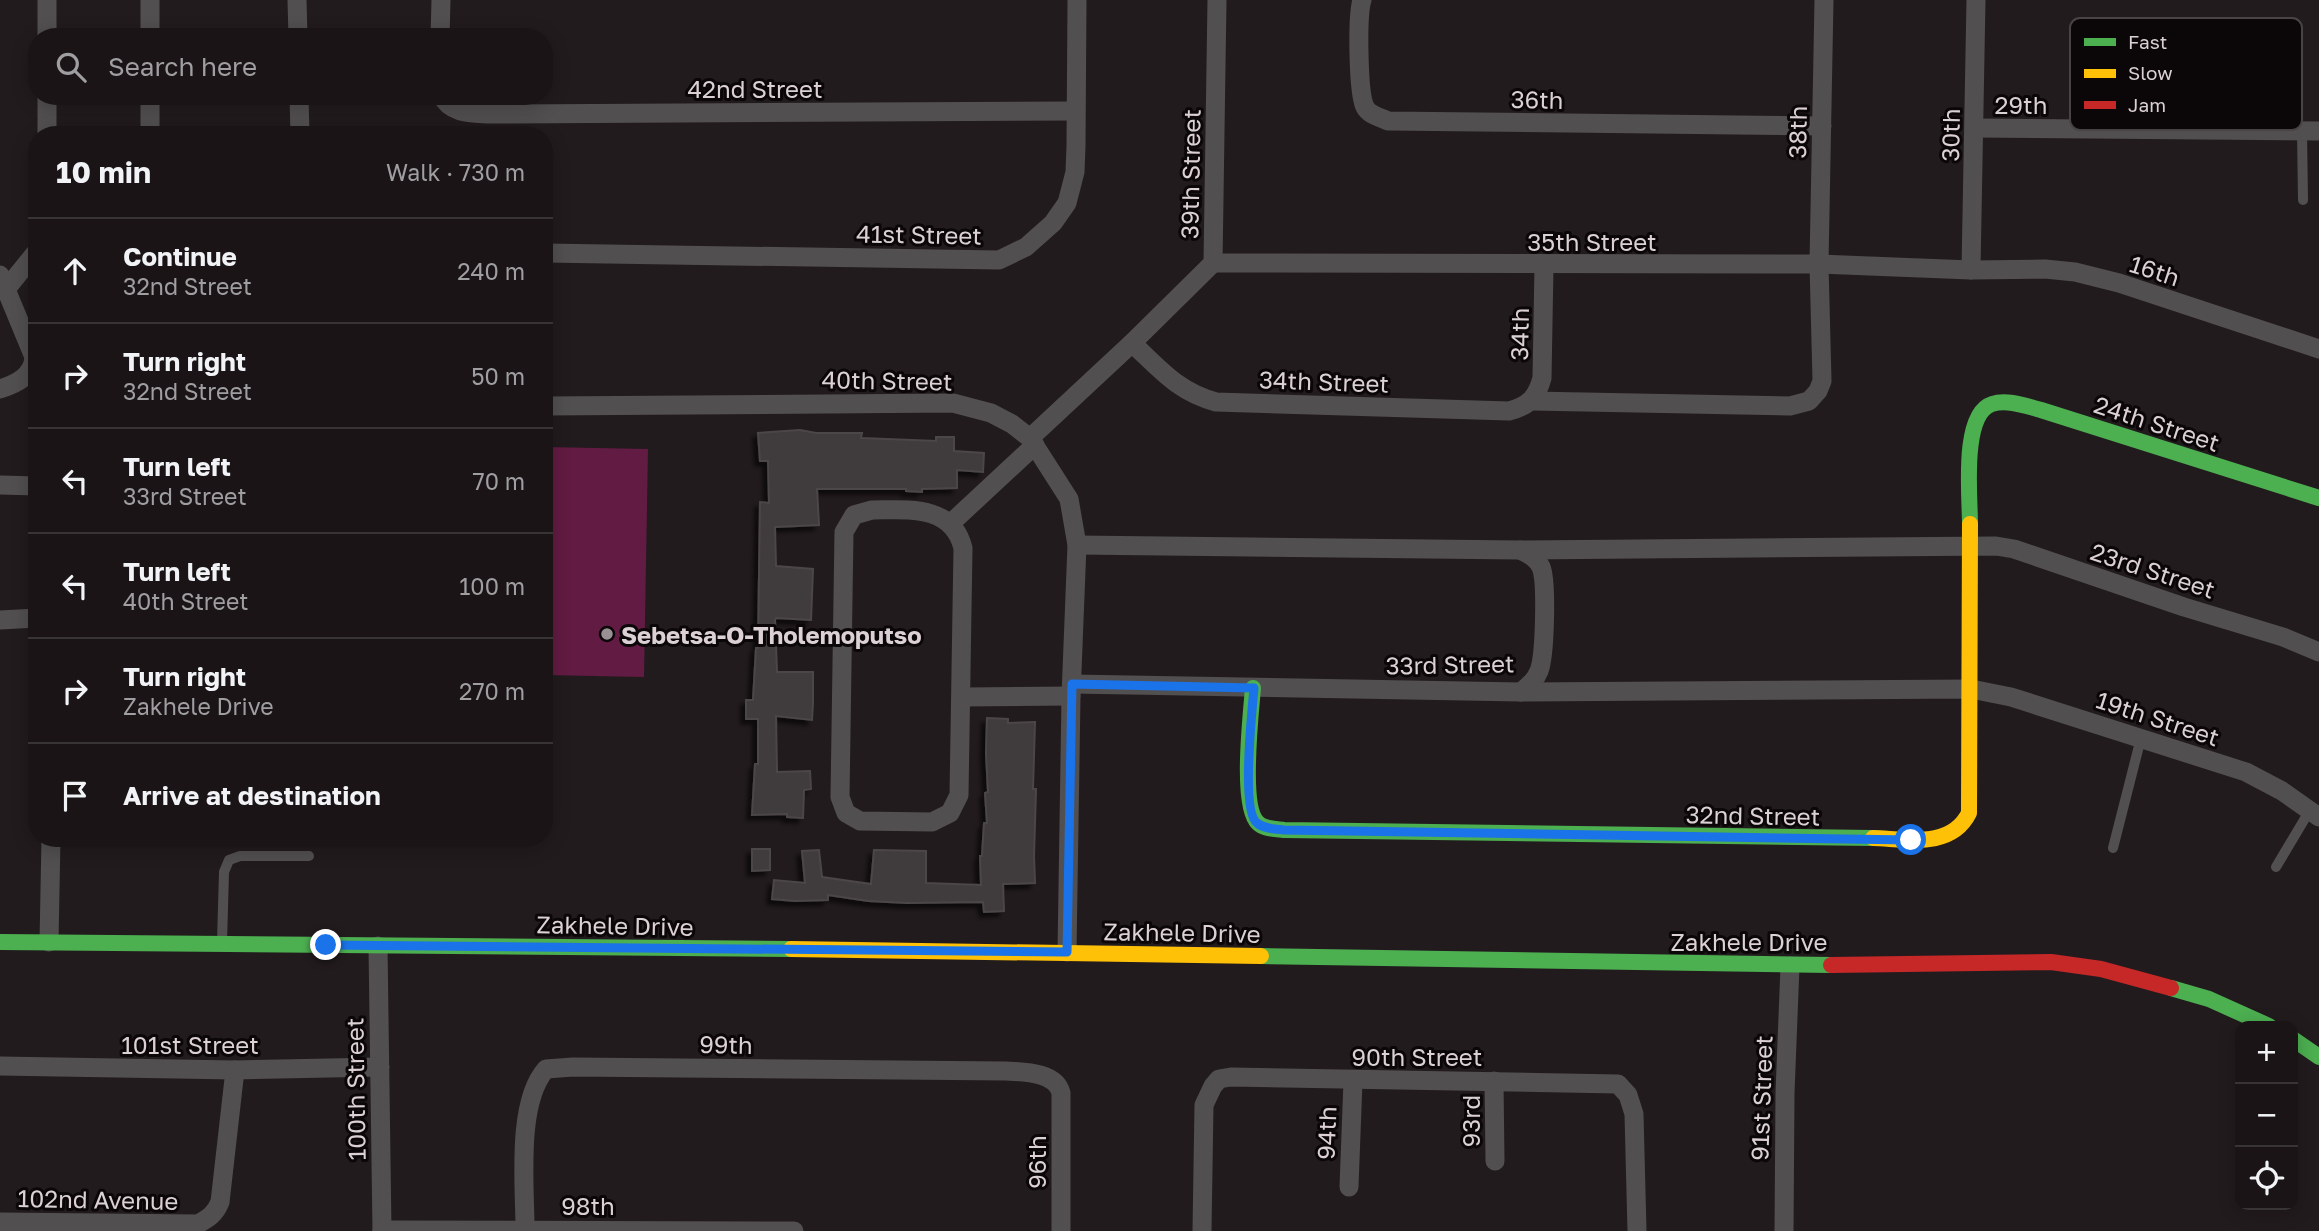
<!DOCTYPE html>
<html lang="en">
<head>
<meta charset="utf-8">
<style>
  :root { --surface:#1a1416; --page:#272123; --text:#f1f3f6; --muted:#9f9ea1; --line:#383335 }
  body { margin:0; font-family:"Golos Text",sans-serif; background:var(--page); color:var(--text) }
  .controls { position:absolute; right:21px; bottom:21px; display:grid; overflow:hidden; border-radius:14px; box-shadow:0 4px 18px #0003 }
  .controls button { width:63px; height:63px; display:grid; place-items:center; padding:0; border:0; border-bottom:2px solid var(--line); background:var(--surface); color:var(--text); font:35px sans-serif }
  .stop { position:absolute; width:21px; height:21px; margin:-16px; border:5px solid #1a73e8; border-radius:50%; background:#fff }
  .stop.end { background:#1a73e8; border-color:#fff; box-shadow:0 2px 7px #0008 }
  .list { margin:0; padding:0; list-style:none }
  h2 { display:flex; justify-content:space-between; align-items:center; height:91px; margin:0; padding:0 28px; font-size:30px }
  h2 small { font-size:23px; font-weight:400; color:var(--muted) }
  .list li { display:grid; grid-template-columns:46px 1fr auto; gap:21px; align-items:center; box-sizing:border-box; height:105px; padding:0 28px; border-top:2px solid var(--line) }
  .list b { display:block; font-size:26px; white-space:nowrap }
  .list p { margin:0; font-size:23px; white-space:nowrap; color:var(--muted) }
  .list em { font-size:23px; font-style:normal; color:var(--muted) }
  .icon { flex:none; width:38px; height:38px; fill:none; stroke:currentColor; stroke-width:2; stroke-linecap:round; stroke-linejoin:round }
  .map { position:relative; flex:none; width:2319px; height:1231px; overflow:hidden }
  .search { position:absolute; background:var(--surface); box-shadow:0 4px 18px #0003; left:28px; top:28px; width:525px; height:77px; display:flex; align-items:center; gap:18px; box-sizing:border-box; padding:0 24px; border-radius:28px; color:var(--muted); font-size:26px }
  .panel { position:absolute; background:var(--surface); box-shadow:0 4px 18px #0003; left:28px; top:126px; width:525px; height:721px; border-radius:28px }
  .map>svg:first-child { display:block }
  .green { fill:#621b42 }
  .building { fill:#403a3d; stroke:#4c4649; stroke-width:2; filter:url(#shadow) }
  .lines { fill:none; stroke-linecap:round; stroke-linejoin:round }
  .lane { stroke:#524f50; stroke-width:10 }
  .street { stroke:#524f50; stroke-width:19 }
  .fast { stroke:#4caf50; stroke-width:16 }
  .slow { stroke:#ffc107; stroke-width:16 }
  .jam { stroke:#c62828; stroke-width:16 }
  .route { stroke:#1a73e8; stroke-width:9 }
  .poi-dot { fill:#9a9195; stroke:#0b0608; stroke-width:2.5 }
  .labels { text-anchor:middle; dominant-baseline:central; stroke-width:6; stroke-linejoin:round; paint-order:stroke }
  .street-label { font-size:24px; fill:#dbd1d5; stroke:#0b0608 }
  .poi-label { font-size:24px; font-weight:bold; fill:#dbd1d5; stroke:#0b0608; text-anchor:start }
  .key { fill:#0b0608; stroke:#494346; stroke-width:2 }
  .key-label { font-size:19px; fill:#dbd1d5 }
</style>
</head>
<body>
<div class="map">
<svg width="2319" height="1231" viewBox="0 0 2319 1231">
  <defs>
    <filter id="shadow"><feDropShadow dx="-5" dy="5" stdDeviation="2" flood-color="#0009"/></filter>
  </defs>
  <rect width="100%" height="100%" fill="#221b1e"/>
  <polygon class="green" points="544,447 648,449 644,677 544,675"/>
  <g class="building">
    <polygon points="800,430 816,433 862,433 861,438 936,441 936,437 954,437 954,451 984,453 983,472 957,470 957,488 922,489 922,492 906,491 906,489 817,489 819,525 775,527 776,566 813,569 811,620 776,618 775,620 777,672 813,672 813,703 812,720 776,716 777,772 810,771 811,789 804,790 803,818 787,817 787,814 752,815 755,764 758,764 758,719 746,719 746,700 753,700 756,648 758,648 760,502 769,503 768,461 760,461 758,433"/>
    <polygon points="987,718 1008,719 1008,723 1035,722 1033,789 1036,789 1034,856 1035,883 1003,884 1004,911 984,912 983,902 907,903 868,901 828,895 828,900 795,901 772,899 774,880 805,883 802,851 819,850 822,877 871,884 874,850 926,851 926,883 981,885 980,856 982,856 984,823 987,823 985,793 988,792 986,753"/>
    <polygon points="752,849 770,849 770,870 752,871"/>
  </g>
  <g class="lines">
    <g class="lane">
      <polyline points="2302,131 2303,200"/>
      <polyline points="2113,848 2141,738"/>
      <polyline points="2276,867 2310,810"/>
      <polyline points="222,942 224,872 229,860 240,856 309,856"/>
    </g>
    <g class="street">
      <polyline points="150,0 150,37"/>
      <polyline points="297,0 298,37"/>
      <path d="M1362,0c-5,16 -4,93 3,107 4,8 15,10 23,14l434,5"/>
      <polyline points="47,37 47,0"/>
      <polyline points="440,37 441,0"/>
      <polyline points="150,96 150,135"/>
      <polyline points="299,96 300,135"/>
      <path d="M442,96c8,18 30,17 47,18l586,-3"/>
      <polyline points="1975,128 2319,131"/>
      <polyline points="47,135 47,96"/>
      <polyline points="544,253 999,260 1026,247 1053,223 1067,203 1075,172 1076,146 1077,0"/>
      <polyline points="1213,263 1819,264 1971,270 2045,269 2075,272 2119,283 2319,349"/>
      <polyline points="1971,270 1976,0"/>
      <path d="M0,275l34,82c-1,19 -18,27 -34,32"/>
      <polyline points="7,288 37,251"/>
      <path d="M1132,343c28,26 46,49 84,59l293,9c20,-5 28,-14 33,-33l2,-112"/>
      <polyline points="1532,401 1790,406 1809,401 1818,391 1822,381 1819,264 1824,0"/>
      <polyline points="544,406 953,403 991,413 1012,424 1030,438 1069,499 1077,545 1071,696 1067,952"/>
      <polyline points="1030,438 1132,343 1213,263 1217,0"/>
      <polyline points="0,485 37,486"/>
      <path d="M872,510c35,0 80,-6 91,38l-4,247 -9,18 -18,9 -72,-1 -14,-8 -6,-16 4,-265 10,-17z"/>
      <polyline points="950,524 1035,445"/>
      <polyline points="1077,545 1520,550 1996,546 2014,549 2184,607 2283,637 2319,652"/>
      <path d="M1520,550c8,4 16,7 21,17 6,14 4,89 -2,104 -4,10 -10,14 -18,21"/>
      <polyline points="0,620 37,618"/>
      <polyline points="1072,684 1521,692 1971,689 2011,697 2246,772 2282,791 2319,817"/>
      <polyline points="962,697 1071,696"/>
      <polyline points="49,942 51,838"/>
      <polyline points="378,946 382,1231"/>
      <polyline points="0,1066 235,1070 380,1067"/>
      <polyline points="1494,1081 1495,1161"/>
      <polyline points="1349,1187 1353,1081"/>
      <path d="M0,1222l198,2c11,-6 17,-10 22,-22l15,-132"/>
      <path d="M525,1229c0,-43 -9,-126 21,-160l27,-2 433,4c18,1 50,1 55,22v138"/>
      <polyline points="382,1230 794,1231"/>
      <polyline points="1202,1231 1204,1105 1213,1086 1219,1079 1231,1077 1618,1084 1628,1095 1634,1114 1637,1231"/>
      <polyline points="1784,1231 1785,1093 1790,966"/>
    </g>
    <g class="fast">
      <path d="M1970,524c0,-27 -9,-110 22,-120 15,-5 34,2 49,6l278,88"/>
      <path d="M1253,688c-2,25 -13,119 5,135 6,6 18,6 26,7l589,8"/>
      <polyline points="0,942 791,949"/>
      <polyline points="1261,956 1831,965"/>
      <polyline points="2171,988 2209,999 2269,1026"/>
      <polyline points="2293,1039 2319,1057"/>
    </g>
    <g class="slow">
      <path d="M1873,838c34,1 78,11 96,-25l1,-289"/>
      <polyline points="791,949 1261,956"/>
    </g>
    <polyline class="jam" points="1831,965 2051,962 2101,969 2171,988"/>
  </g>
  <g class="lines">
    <path class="route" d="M326,945l741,7 5,-268 182,4c-2,23 -13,123 3,135 7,6 18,6 27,7l627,10"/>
  </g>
  <circle class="poi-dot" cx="607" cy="634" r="7"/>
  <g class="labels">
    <g class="street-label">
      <text x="755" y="88">42nd Street</text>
      <text transform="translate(1537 99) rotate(1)">36th</text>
      <text x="2021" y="104">29th</text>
      <text transform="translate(1797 132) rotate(-89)">38th</text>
      <text transform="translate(1950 135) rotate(-89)">30th</text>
      <text transform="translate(1190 174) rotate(-89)">39th Street</text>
      <text transform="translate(919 234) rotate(1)">41st Street</text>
      <text x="1592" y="241">35th Street</text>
      <text transform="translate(2155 270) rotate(18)">16th</text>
      <text transform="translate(1519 334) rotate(-89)">34th</text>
      <text transform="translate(887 380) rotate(1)">40th Street</text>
      <text transform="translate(1324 381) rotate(2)">34th Street</text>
      <text transform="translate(2157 423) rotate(18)">24th Street</text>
      <text transform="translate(2153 570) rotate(18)">23rd Street</text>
      <text transform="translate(1450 664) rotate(-1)">33rd Street</text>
      <text transform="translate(2158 718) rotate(18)">19th Street</text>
      <text transform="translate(1753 815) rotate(1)">32nd Street</text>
      <text transform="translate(615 925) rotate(1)">Zakhele Drive</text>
      <text transform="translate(1182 932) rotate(1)">Zakhele Drive</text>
      <text x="1749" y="941">Zakhele Drive</text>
      <text x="190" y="1044">101st Street</text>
      <text transform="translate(726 1044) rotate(1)">99th</text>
      <text x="1417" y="1056">90th Street</text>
      <text transform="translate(355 1089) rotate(-91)">100th Street</text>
      <text transform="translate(1761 1098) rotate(-88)">91st Street</text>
      <text transform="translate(1470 1121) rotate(-90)">93rd</text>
      <text transform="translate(1326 1133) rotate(-88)">94th</text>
      <text transform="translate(1036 1162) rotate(-90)">96th</text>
      <text transform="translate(98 1199) rotate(1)">102nd Avenue</text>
      <text x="588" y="1205">98th</text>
    </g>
    <g class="poi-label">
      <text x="621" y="634">Sebetsa-O-Tholemoputso</text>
    </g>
  </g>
  <rect x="2070" y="18" width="232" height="112" rx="10" class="key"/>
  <rect x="2084" y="38" width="32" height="8" fill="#4caf50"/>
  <rect x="2084" y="69" width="32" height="9" fill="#ffc107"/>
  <rect x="2084" y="101" width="32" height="8" fill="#c62828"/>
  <g class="key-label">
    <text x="2128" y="49">Fast</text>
    <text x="2128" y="80">Slow</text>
    <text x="2128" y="112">Jam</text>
  </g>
</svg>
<div class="controls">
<button>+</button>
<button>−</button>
<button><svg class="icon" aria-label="locate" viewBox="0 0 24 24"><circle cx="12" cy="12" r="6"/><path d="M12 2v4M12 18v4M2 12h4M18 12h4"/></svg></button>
</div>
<div class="stop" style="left:1911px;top:840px"></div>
<div class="stop end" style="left:326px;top:945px"></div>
<div class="search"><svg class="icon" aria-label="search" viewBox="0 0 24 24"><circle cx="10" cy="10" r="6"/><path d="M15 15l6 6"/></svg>Search here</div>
<section class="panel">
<h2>10 min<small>Walk · 730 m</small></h2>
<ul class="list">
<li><svg class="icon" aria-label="ahead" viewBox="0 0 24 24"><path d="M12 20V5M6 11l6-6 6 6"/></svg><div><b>Continue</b><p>32nd Street</p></div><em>240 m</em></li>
<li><svg class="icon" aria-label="right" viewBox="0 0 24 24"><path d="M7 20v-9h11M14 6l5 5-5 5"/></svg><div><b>Turn right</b><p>32nd Street</p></div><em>50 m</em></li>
<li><svg class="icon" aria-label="left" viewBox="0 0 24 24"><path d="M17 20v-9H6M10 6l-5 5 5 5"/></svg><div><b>Turn left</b><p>33rd Street</p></div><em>70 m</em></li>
<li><svg class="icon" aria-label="left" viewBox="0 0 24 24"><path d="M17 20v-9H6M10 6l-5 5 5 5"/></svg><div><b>Turn left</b><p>40th Street</p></div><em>100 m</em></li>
<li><svg class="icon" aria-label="right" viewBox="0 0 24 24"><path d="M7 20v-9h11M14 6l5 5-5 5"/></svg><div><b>Turn right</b><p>Zakhele Drive</p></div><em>270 m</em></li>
<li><svg class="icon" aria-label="arrive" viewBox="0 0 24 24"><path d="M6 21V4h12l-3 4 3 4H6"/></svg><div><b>Arrive at destination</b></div></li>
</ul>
</section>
</div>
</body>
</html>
